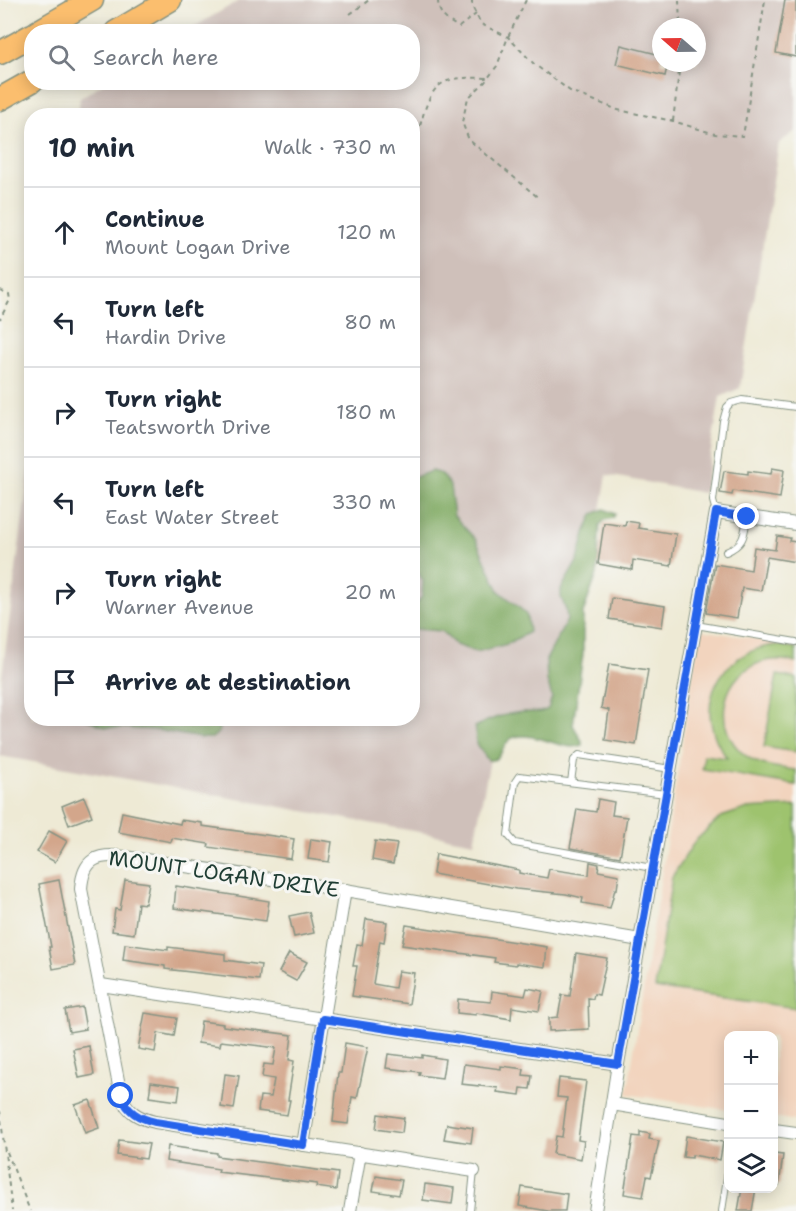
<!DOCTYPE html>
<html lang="en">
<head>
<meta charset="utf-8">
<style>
  :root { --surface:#fff; --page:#f2f2f3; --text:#1f2937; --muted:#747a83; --line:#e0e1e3 }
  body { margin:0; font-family:"Shantell Sans",sans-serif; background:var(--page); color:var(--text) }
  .controls { position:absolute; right:18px; bottom:18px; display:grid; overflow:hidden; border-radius:12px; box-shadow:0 3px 15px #0003 }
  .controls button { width:54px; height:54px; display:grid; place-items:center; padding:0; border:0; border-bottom:2px solid var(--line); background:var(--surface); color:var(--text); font:30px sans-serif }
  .compass { position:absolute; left:652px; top:18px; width:54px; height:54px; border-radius:50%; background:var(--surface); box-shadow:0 3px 15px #0003; rotate:290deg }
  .stop { position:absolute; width:18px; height:18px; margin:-14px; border:4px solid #2563eb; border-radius:50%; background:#fff }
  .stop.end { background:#2563eb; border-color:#fff; box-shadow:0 2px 6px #0008 }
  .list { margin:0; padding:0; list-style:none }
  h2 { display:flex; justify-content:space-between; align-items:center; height:78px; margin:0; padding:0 24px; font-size:26px }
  h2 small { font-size:20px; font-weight:400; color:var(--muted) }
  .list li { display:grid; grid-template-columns:39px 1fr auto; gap:18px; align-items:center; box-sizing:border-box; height:90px; padding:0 24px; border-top:2px solid var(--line) }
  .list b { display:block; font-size:22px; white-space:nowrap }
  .list p { margin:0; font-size:20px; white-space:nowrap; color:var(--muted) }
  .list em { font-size:20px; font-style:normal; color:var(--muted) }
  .icon { flex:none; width:33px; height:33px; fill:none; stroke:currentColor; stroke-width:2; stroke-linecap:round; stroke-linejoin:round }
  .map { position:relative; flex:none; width:796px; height:1211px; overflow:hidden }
  .search { position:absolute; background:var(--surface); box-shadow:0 3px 15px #0003; left:24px; top:24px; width:396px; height:66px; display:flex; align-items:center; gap:15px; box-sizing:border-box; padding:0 21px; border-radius:24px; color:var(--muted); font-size:22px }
  .panel { position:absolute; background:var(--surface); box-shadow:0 3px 15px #0003; left:24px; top:108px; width:396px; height:618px; border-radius:24px }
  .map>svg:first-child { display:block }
  .built { fill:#f2d4be }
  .industrial { fill:#cfc0ba; fill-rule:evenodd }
  .green { fill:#9ec36e; stroke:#5e8051; stroke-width:1.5 }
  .forest { fill:#7ea961; stroke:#4e734a; stroke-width:1.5 }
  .building { fill:#d3a68b }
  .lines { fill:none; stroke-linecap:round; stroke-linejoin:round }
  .service-casing { stroke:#869484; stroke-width:8 }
  .minor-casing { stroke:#869484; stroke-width:14 }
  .motorway-casing { stroke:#869484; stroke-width:25 }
  .path { stroke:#869484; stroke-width:2; stroke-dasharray:4.5 4.5; stroke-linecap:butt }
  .service { stroke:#fff; stroke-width:6 }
  .minor { stroke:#fff; stroke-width:12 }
  .motorway { stroke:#fbbe6e; stroke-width:22 }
  .route { stroke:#2563eb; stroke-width:8 }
  .labels { text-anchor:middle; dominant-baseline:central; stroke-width:6; stroke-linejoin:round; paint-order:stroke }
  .street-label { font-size:21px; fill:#1f3d34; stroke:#f6f6f2 }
</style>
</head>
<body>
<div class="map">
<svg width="796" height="1211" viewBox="0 0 796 1211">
  <rect width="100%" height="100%" fill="#f6f6f2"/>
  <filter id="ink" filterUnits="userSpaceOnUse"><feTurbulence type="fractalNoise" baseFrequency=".0167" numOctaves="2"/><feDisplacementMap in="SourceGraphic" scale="12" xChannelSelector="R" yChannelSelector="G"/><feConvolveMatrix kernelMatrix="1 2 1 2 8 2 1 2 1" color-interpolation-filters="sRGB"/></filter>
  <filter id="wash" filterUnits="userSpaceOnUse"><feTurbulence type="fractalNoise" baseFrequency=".008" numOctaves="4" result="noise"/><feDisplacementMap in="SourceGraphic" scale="24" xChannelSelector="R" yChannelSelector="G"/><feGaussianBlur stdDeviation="1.35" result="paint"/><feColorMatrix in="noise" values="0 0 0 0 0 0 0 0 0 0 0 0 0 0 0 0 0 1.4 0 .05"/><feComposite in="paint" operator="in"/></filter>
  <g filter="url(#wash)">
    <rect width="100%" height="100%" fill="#eeead5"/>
    <polygon class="built" points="700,630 796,645 796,1121 774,1117 774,1036 728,1036 728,1110 627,1094"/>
    <path class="industrial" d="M240,0h556v131l-17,12 -39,245 -20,9 -16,96 -97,-18 -44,257 -66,-8 -23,118 -474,-86v-66l31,-233 1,261h380v-602l-334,-1 2,-17 25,-16h307v-50l-225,-1zM661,27h36v36h-36z"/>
    <g class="green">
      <path d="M777,645l19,3v14c-13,-2 -24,-4 -37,1 -42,15 -47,74 -8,96 13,8 30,9 45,11v15l-94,-16 2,-14 23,3c-37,-48 -10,-108 50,-113z"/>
      <polygon points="777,675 796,678 796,752 764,747"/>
      <polygon points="796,806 796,1008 655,988 672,877 695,841 721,817 745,809"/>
    </g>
    <g class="forest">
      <polygon points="431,471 442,474 450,486 454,516 476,540 499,591 520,608 527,616 529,632 507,644 476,652 456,645 441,631 415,629 413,626 413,610 422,596 423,581 413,564 413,478"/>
      <path d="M604,509l11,5 -2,4 -8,2 -5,5 -3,49 -14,39v41l-10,71 9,16v4c-17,8 -46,-14 -67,-8 -14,3 -11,26 -27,23l-12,-16 -1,-17c16,-9 32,-14 50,-15 10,0 14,2 23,-3l4,-12 -5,-17 -1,-20 21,-40 -1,-10 -5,-13v-8l17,-29 7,-27 8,-19z"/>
      <polygon points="86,719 213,719 218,723 219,732 212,738 200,738 157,730 106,727"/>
    </g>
    <g id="blocks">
      <g class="building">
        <polygon points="785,0 796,0 796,57 776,53"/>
        <polygon points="621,45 661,55 661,63 668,63 665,76 616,64"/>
        <polygon points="772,468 784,470 780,498 733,491 732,495 720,493 724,471 748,474 748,471 771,474"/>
        <polygon points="626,521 639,523 638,528 676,534 671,566 633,560 632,570 598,564 604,523 625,526"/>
        <polygon points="777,536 790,538 789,541 796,542 796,562 767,557 761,591 742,588 737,618 706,613 715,564 751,570 754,547 775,550"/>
        <polygon points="612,598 665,606 662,627 609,619"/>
        <polygon points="609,664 648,670 636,745 605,740 609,710 601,708"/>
        <polygon points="84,797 92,816 69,825 62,806"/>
        <polygon points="598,799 614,802 612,815 627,817 620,857 570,848 577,809 596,812"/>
        <polygon points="122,812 180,824 181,820 202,823 202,826 294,839 291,859 208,847 209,844 172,838 171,842 118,832"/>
        <polygon points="49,831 67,841 55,862 37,852"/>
        <polygon points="311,839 332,842 329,862 308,859"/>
        <polygon points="375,841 397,844 393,864 372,860"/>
        <polygon points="436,854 519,870 519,873 547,878 549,869 589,875 590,862 599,864 598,871 619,875 617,889 615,889 610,908 582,903 583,898 566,894 516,889 433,874"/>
        <polygon points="59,880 75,965 53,969 49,947 51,947 39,884"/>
        <polygon points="125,880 149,883 145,904 138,903 134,934 112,931 115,909 120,910"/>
        <polygon points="176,886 269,901 266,921 174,908"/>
        <polygon points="309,912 314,933 294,937 289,916"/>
        <polygon points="366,919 387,922 384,942 380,941 373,984 395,988 398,971 414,973 409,1004 352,996 357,966 353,966 357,944 362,945"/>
        <polygon points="406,925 547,947 545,967 516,963 516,965 494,962 495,958 402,945"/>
        <polygon points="125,944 168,950 168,947 225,954 225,960 261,965 259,980 165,969 165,966 123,960"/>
        <polygon points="289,953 307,962 296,981 279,972"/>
        <polygon points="576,953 607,958 599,995 594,994 593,999 588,998 589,1029 549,1031 549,1018 558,1017 562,995 570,996"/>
        <polygon points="527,988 543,991 539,1011 512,1007 511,1019 476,1013 476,1015 457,1013 458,999 491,1002 492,991 525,996"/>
        <polygon points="82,1007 86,1029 69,1032 65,1010"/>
        <polygon points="145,1013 177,1018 174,1036 158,1033 155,1052 138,1049"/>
        <polygon points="201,1021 223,1024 223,1026 292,1035 289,1060 294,1061 288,1100 290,1100 287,1115 258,1111 260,1096 271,1097 274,1079 262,1077 264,1064 273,1065 276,1048 221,1041 220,1046 198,1043"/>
        <polygon points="345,1043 368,1047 357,1098 352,1097 348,1124 333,1122 338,1073 341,1073"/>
        <polygon points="89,1046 94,1075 79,1078 73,1049"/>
        <polygon points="388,1054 422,1058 422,1055 445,1059 442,1078 419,1075 420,1072 386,1068"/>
        <polygon points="464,1064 501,1069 501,1066 524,1069 523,1075 532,1076 530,1089 521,1088 520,1095 497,1092 498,1088 461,1084"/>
        <polygon points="225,1074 239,1076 234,1109 221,1107"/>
        <polygon points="559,1078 586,1081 578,1140 584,1141 581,1159 553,1154 556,1136 562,1137 567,1098 557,1097"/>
        <polygon points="151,1082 180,1086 178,1101 149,1097"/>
        <polygon points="90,1100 99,1128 85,1133 75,1105"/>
        <polygon points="378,1114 404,1118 402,1133 376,1129"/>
        <polygon points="447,1124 473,1128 471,1143 444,1139"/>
        <polygon points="640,1132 650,1134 649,1139 659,1141 651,1177 647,1176 643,1197 624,1194 633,1136 640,1137"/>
        <polygon points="686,1136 723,1142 720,1160 692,1155 692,1158 683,1157"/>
        <polygon points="119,1140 149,1144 146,1159 117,1155"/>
        <polygon points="168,1146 217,1153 217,1156 338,1173 336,1190 316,1187 317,1184 218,1172 219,1169 166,1161"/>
        <polygon points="774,1154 783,1155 779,1185 774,1184"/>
        <polygon points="376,1176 402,1180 399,1195 373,1191"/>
        <polygon points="425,1184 454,1188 452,1204 423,1200"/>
        <polygon points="522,1187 567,1194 565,1211 548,1211 519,1206"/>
        <polygon points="742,1188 756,1188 752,1211 738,1211"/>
      </g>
    </g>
  </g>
  <g filter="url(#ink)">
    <use href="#blocks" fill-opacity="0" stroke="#869484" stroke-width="1.5"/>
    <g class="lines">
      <defs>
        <g id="service">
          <polyline points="716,512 713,501 723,421 727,407 731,403 742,400 796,407"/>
          <path d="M726,552c19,-8 18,-17 21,-35"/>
          <polyline points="696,625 796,642"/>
          <polyline points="571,782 574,760 579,755 671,769"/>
          <polyline points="652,868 515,843 508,835 515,782 519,776 666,794"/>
          <polyline points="470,1211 474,1171"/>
          <polyline points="722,1211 728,1171"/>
        </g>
        <g id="minor">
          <polyline points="101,985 618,1064"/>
          <polyline points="612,1104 728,1123"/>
          <polyline points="774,1130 796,1133"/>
          <polyline points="303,1145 345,890"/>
          <path d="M474,1171l-319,-49c-17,-4 -27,-10 -34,-26l-40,-207c2,-30 16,-36 44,-32l220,33 295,50"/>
          <polyline points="350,1211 360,1153"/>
          <polyline points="595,1211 618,1064 716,512 796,524"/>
        </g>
        <g id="motorway">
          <polyline points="37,32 92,0"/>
          <polyline points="116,32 170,0"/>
          <polyline points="0,53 32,35"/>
          <polyline points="0,99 32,81"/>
        </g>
      </defs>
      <use href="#service" class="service-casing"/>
      <use href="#minor" class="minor-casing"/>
      <use href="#motorway" class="motorway-casing"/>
      <g class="path">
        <path d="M438,0c0,15 9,21 21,27l17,-13"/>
        <polyline points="472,0 472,6 481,24 508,37 534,64 570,91 618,110 673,121 715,134 743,136 765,0"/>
        <polyline points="526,0 508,37 497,66 485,82 468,98 462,122 469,140 540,199"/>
        <polyline points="679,0 680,27"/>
        <polyline points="350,14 369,0"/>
        <polyline points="673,121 680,63"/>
        <path d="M420,126c12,-45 21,-50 67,-48"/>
        <polyline points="0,290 9,294 10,300 0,319"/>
        <polyline points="0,1111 12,1211"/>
        <polyline points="7,1152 30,1211"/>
      </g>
      <use href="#service" class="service"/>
      <use href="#minor" class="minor"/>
      <use href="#motorway" class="motorway"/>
    </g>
  </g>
  <g class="lines" filter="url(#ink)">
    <path class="route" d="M121,1096c7,16 17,22 34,26l148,23 20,-126 295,45 98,-552 31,5"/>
  </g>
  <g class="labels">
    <g class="street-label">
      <text transform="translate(224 874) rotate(8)">MOUNT LOGAN DRIVE</text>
    </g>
  </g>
</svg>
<div class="controls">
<button>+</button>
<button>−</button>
<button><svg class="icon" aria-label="layers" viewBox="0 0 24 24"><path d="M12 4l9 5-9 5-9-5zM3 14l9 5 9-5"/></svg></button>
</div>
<svg class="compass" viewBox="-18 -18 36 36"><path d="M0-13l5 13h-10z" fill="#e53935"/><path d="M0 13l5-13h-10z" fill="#747a83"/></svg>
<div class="stop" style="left:121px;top:1096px"></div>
<div class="stop end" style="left:747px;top:517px"></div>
<div class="search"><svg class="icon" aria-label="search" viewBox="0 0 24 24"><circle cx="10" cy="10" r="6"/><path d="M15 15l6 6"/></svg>Search here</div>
<section class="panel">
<h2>10 min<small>Walk · 730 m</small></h2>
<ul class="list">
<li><svg class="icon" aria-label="ahead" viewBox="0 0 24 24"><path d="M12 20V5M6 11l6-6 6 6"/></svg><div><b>Continue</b><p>Mount Logan Drive</p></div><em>120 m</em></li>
<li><svg class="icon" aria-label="left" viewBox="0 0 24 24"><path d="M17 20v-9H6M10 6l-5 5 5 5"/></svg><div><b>Turn left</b><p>Hardin Drive</p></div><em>80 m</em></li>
<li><svg class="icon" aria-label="right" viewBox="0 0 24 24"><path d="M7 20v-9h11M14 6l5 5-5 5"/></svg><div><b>Turn right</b><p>Teatsworth Drive</p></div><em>180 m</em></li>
<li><svg class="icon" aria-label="left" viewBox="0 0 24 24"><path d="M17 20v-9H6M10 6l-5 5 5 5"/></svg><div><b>Turn left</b><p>East Water Street</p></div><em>330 m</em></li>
<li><svg class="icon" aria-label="right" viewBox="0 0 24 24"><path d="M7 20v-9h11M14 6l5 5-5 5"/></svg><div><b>Turn right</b><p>Warner Avenue</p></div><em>20 m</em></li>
<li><svg class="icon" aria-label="arrive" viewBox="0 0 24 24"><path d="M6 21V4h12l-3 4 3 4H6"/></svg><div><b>Arrive at destination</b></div></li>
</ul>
</section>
</div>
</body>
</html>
